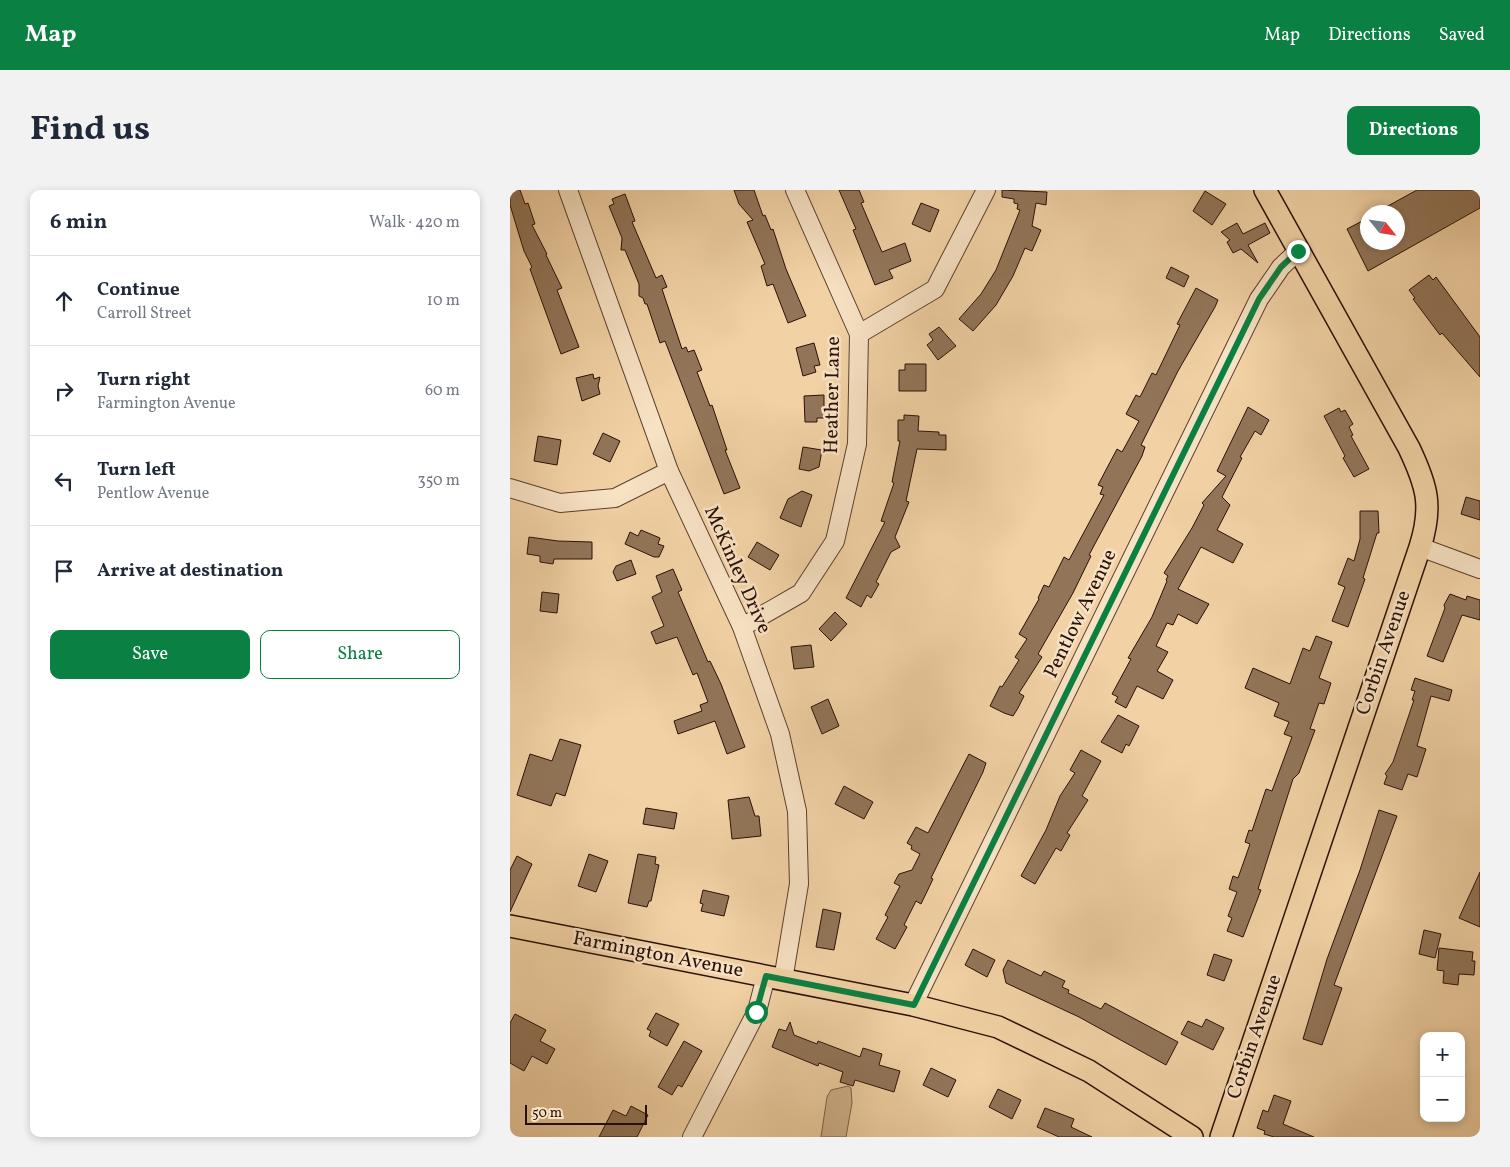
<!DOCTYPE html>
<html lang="en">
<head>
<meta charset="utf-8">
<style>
  :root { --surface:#fff; --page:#f2f2f3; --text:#1f2937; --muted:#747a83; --line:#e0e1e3; --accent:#0b8043 }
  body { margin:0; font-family:Vollkorn,serif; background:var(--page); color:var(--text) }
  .controls { position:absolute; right:15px; bottom:15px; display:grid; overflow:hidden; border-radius:10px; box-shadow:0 2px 8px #0003 }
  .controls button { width:45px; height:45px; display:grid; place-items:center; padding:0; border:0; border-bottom:1px solid var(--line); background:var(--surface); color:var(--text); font:25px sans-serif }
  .compass { position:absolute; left:850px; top:15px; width:45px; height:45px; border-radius:50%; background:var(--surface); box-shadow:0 2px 8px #0003; rotate:120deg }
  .scale { position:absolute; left:15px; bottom:12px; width:122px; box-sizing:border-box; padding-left:5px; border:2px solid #2a1006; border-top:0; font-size:14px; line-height:18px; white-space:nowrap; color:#2a1006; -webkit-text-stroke:4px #f7e2c4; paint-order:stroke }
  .stop { position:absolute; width:15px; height:15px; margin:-11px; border:4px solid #0b8043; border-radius:50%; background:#fff }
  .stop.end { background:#0b8043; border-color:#fff; box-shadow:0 1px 5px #0008 }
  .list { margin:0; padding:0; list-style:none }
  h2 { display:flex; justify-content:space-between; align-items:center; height:65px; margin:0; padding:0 20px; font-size:21px }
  h2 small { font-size:16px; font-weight:400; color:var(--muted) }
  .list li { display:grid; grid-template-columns:32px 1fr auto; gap:15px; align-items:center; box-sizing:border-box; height:90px; padding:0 20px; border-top:1px solid var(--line) }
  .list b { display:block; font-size:19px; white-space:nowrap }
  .list p { margin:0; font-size:16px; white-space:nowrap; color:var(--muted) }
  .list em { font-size:16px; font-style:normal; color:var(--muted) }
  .actions { display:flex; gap:10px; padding:15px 20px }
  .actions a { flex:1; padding:11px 0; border:1px solid var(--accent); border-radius:10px; text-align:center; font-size:18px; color:var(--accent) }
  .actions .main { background:var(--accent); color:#fff }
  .icon { flex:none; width:28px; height:28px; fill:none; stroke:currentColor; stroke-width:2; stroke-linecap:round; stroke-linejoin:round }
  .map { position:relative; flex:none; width:970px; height:947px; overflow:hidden; border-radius:10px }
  header { display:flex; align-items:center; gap:30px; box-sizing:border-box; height:70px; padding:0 25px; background:var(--accent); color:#fff }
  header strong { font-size:24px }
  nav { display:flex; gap:28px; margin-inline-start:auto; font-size:18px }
  .intro { display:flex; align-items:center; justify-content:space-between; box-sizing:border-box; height:120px; padding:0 30px }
  h1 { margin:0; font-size:35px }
  .button { padding:12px 22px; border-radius:10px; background:var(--accent); color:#fff; font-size:18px; font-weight:700 }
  main { display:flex; gap:30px; padding:0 30px }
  aside { flex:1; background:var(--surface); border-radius:10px; box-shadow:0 2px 8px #0003 }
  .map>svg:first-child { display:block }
  .green { fill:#d0b18a; stroke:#7d6048 }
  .building { fill:#927559; stroke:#2a1006 }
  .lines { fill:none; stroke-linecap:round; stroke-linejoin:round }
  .minor-casing { stroke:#5c402e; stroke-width:20 }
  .major-casing { stroke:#2a1006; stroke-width:24 }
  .minor { stroke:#f7e2c4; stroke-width:18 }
  .major { stroke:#f2d2a5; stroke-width:21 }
  .route { stroke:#0b8043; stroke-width:6 }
  .labels { text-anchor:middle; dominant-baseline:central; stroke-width:5; stroke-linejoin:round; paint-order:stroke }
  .street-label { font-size:20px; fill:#2a1006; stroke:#f7e2c4 }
</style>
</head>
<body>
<header>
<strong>Map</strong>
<nav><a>Map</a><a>Directions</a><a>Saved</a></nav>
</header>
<div class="intro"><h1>Find us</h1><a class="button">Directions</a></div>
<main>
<aside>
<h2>6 min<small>Walk · 420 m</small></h2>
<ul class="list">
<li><svg class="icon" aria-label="ahead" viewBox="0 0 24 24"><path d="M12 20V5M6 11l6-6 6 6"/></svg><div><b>Continue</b><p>Carroll Street</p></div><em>10 m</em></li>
<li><svg class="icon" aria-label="right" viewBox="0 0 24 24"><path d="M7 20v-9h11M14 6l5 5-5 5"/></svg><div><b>Turn right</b><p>Farmington Avenue</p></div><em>60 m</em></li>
<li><svg class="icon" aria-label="left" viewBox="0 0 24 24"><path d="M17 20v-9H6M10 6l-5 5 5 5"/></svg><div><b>Turn left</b><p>Pentlow Avenue</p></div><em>350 m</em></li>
<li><svg class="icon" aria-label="arrive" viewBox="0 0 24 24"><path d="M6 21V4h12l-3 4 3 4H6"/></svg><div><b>Arrive at destination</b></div></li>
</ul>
<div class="actions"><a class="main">Save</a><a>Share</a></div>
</aside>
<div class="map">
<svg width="970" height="947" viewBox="0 0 970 947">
  <rect width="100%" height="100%" fill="#f2d2a5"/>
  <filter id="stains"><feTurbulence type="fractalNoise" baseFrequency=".004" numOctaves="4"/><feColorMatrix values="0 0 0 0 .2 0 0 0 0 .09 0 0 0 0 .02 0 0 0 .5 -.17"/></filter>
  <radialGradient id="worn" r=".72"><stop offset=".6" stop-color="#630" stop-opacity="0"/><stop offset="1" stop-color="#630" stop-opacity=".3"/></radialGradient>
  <polygon class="green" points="338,896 341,898 342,913 336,947 311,947 317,907 321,900"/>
  <g class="building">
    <polygon points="0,0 10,0 15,14 18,13 25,34 22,35 37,64 36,65 52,98 47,100 69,157 51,164 20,79 22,77 14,61 0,15"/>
    <polygon points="224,0 244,0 253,26 255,25 261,40 263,39 276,79 296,126 278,133 263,94 257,96 251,76 255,74 237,32 243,30 229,14"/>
    <polygon points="329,0 349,0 354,12 351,13 372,62 395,53 401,71 379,80 383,88 365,95 343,40 346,39"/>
    <polygon points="492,0 537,2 536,15 526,13 522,36 531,40 522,61 515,58 503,86 486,115 463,141 449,129 471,104 486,80 510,20 507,19 508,14 504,13 504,9 492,7"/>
    <polygon points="907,0 970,0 970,18 858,81 837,39 858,28 858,52 888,52 888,22 867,22"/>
    <polygon points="695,1 716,14 702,35 683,21"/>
    <polygon points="115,4 125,31 122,32 146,88 152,85 157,97 152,99 172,159 176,157 178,162 184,160 192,180 187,182 200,216 202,215 217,260 215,260 230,298 214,304 155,151 150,153 137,114 135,114 133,108 129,106 129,94 115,60 111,60 112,48 99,16 104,14 102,9"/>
    <polygon points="411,13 429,20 420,42 402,34"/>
    <polygon points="727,33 733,44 755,33 760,43 738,55 748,73 731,59 723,63 717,52 720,50 711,42"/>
    <polygon points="661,77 679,86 674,97 656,88"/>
    <polygon points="919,85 923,90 926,87 970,147 970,187 932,143 930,145 903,109 905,108 899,100"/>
    <polygon points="686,98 708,110 705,117 668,181 631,255 635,257 632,266 579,365 581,366 563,403 528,464 532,467 509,503 514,506 508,518 503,526 494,523 480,516 490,496 492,497 509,470 505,467 517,449 509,444 529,409 528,408 534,395 539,397 554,367 559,370 594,305 590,304 593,297 588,295 607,259 612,262 629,231 616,224 626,205 630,207 642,183 646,185 670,135 667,134"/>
    <polygon points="429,137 446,156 428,170 417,155 423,150 419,144"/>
    <polygon points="304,153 310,175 304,176 306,182 293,186 286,158"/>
    <polygon points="395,174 416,174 416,201 389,201 389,180 395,180"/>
    <polygon points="83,184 84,189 90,187 88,196 90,204 72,211 66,188"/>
    <polygon points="314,205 314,228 307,228 307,232 295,232 294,206"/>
    <polygon points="738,217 759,230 751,245 745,241 730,267 732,268 712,307 720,315 707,340 733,354 723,373 691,357 668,399 699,414 687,434 668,424 663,435 657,433 646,456 658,462 647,481 663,490 653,509 627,496 616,518 605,512 608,507 602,504 621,469 618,468 642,427 657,391 656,390 658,386 654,383 682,338 694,315 692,313 716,286 707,281"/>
    <polygon points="829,218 831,222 835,220 843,234 839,237 843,245 841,246 859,279 844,287 833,268 835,266 814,226"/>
    <polygon points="394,225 409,226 408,241 429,242 429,245 436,245 436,260 407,259 396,311 399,312 385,347 390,357 381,362 366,392 369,394 361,408 357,405 351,417 336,408 375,332 371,331 384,293 382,292 390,251 388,251 388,230 394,230"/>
    <polygon points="93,243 110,251 100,272 83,264"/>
    <polygon points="28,246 51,250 47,275 24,271"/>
    <polygon points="293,257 312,260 309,277 299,281 289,279"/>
    <polygon points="292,301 302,305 291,337 270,328 278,309"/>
    <polygon points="956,307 970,311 970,330 951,324"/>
    <polygon points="850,321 868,321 869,343 867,343 853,388 855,389 838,437 822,431 835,397 828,394 838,368 844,371 850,349"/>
    <polygon points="131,340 150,348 148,354 154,356 149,367 144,367 115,354 120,342 128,346"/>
    <polygon points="19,347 48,351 82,352 82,369 44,369 43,374 30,372 30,366 17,364"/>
    <polygon points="247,352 269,365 260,380 238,367"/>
    <polygon points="121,370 126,384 107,391 103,382 106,376"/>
    <polygon points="163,379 172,400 168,402 198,472 200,471 211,494 235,557 217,564 205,531 168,544 164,531 192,521 190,515 198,512 187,483 183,485 167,447 146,454 141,442 154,436 142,407 152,402 146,386"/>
    <polygon points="32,402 49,404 47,423 30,421"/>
    <polygon points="940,404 956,410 957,406 970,410 970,430 952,425 933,472 917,466 935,418 934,415"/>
    <polygon points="325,422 337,434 321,451 309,439"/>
    <polygon points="806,446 822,452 809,488 821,493 814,514 809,513 800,539 805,540 789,583 783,589 748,699 751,700 733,747 717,741 722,728 718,726 727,702 719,699 723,686 728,688 740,654 735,652 739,640 742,641 756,599 762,601 782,547 774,544 779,532 764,526 769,513 735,498 743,478 780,494 793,458 800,461"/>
    <polygon points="301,455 304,477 284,479 281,457"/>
    <polygon points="905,488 942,500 939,511 921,506 907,556 916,559 907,587 898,584 892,600 874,594 877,586 875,584 883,572 904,510 902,510 905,501 901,500"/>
    <polygon points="318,509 329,536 312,544 301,517"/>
    <polygon points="608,525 629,536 619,556 616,554 612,563 591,552"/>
    <polygon points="50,549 71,555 55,606 46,603 41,616 7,605 20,564 42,571"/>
    <polygon points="571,560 591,571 572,606 578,610 557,643 560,645 551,661 546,658 525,694 511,686 536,640 550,606 565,583 560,580"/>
    <polygon points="459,564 476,573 473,582 421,688 423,689 411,714 406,711 394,735 397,737 385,759 366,749 378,727 375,725 390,696 384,693 389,684 402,680 410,664 401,659 402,656 397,653 406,637 418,643"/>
    <polygon points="334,596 363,612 354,629 325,614"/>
    <polygon points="239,607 245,626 249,626 251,646 222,649 218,610"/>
    <polygon points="136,618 167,623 164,639 133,634"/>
    <polygon points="869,620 887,626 824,795 832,798 812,855 793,849 817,769 850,680"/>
    <polygon points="79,664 98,671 86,702 68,696"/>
    <polygon points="128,664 146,667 145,674 149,675 141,711 139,711 137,717 118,713"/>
    <polygon points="7,666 22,674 0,722 0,680"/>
    <polygon points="970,682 970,737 949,728"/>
    <polygon points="193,700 219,706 214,726 191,721 193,714 190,713"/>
    <polygon points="313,719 331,723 324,760 306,757"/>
    <polygon points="914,740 931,744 925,768 909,764"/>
    <polygon points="929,758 963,762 962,771 965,771 964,785 949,784 948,795 933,793 934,781 927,780"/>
    <polygon points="463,759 485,770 477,787 455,775"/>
    <polygon points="704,764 722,770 714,791 697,785"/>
    <polygon points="498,770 531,786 534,781 555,791 552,797 559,800 558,803 591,819 595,813 668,852 656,875 569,827 496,793 493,780"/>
    <polygon points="146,823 169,834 157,856 139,846 141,841 137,839"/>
    <polygon points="5,824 36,840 30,851 45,859 37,874 22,866 14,881 0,873 0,833"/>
    <polygon points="696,829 714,838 703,860 671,844 678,831 692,837"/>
    <polygon points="280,832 284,845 307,854 308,851 350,867 353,858 372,864 369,875 390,881 384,902 345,890 343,896 330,892 333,882 309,873 308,876 262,857 269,839 276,841"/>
    <polygon points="174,851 192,861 172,897 168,895 162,905 148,897"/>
    <polygon points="421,878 446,890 438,907 413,895"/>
    <polygon points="488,899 511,910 502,929 479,917"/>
    <polygon points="764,905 781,911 773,934 804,947 764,947 754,944 755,941 747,938 753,920 758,922"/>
    <polygon points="121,916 138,925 127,947 89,947 103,920 116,926"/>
    <polygon points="535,918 564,929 561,937 582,947 549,947 527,937"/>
  </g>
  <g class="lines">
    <defs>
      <g id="minor">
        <polyline points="58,0 159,281 232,437 270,544 287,621 289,694 273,790"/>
        <polyline points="349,144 425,99 476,0"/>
        <polyline points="0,298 50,313 105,308 159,281"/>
        <polyline points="910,357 970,379"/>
        <polyline points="232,437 291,403 325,351 347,254 349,144 285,0"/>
        <polyline points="403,815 749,109 771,77 788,61"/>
        <polyline points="182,947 247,821 256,786"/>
      </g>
      <g id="major">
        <polyline points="0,736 403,815 488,837 579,881 682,947"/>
        <path d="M711,947l199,-590c13,-41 7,-61 -11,-99l-144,-258"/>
      </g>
    </defs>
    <use href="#minor" class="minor-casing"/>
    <use href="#major" class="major-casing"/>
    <use href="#minor" class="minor"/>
    <use href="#major" class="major"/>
  </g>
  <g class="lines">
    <polyline class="route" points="246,822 256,786 404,815 749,109 771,77 788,61"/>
  </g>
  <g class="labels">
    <g class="street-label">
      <text transform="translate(323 205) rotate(-89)">Heather Lane</text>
      <text transform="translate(227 380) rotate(66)">McKinley Drive</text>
      <text transform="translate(571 424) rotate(-64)">Pentlow Avenue</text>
      <text transform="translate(874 463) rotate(-71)">Corbin Avenue</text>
      <text transform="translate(148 765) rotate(11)">Farmington Avenue</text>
      <text transform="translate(745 847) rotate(-71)">Corbin Avenue</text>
    </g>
  </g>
  <rect width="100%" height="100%" filter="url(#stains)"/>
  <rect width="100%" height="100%" fill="url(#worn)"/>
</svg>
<div class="controls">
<button>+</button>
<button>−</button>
</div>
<svg class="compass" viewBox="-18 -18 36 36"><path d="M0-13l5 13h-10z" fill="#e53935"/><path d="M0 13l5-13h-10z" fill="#747a83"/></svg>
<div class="scale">50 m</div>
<div class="stop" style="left:246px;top:822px"></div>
<div class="stop end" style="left:788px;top:61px"></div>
</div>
</main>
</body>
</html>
